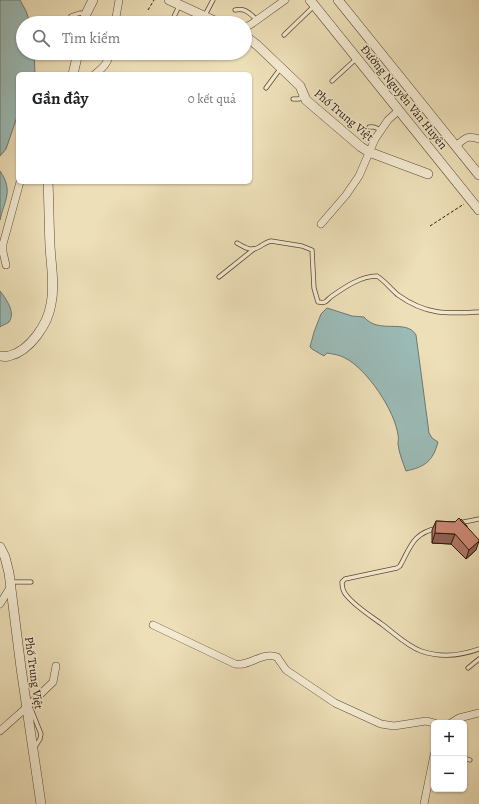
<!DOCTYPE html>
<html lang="vi">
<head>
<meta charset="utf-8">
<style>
  :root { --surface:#fff; --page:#f6f6f6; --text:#202124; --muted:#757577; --line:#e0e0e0 }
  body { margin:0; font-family:Alegreya,serif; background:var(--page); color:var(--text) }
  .controls { position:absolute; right:12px; bottom:12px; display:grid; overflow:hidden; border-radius:6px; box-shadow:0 1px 3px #0004 }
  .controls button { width:36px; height:36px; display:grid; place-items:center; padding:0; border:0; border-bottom:1px solid var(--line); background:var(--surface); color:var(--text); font:20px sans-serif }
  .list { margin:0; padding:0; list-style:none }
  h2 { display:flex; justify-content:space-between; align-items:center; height:52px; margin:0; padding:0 16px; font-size:17px }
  h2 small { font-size:13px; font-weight:400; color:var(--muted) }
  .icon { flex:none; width:22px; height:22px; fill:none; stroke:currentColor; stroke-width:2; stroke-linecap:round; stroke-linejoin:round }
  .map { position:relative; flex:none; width:479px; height:804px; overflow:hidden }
  .search { position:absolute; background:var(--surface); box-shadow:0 1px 3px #0004; left:16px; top:16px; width:236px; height:44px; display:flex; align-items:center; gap:10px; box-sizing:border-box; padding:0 14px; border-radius:22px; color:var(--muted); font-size:15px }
  .panel { position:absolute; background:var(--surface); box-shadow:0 1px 3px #0004; left:16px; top:72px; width:236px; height:112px; border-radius:6px }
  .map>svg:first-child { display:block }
  .water { fill:#9bbbb7; stroke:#6f7970 }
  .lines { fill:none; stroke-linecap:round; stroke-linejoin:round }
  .service-casing { stroke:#5c4932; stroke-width:5 }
  .minor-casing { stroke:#5c4932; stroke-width:8 }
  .tertiary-casing { stroke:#5c4932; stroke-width:10 }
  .path { stroke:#2c1706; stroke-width:1; stroke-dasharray:3 2; stroke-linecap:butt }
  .service { stroke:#f3ead1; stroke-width:3.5 }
  .minor { stroke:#f3ead1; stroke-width:7 }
  .tertiary { stroke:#f3ead1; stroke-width:9 }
  .wall { fill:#b27767; stroke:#2c1706 }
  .shaded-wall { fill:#916154; stroke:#2c1706 }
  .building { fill:#cf8a78; stroke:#2c1706 }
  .labels { text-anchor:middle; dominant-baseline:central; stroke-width:3; stroke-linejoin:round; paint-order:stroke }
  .street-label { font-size:12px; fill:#2c1706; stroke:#f3ead1 }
</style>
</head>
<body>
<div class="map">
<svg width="479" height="804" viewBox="0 0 479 804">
  <rect width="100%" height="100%" fill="#eddfb8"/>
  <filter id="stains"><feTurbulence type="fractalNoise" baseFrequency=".005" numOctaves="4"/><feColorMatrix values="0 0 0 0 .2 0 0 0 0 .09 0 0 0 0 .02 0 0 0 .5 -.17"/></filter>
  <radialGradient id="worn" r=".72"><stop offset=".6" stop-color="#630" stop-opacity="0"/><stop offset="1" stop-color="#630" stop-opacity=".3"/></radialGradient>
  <g class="water">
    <polygon points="0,0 20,0 26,11 30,23 23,23 23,53 34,53 35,74 18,74 18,114 6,149 0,156"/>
    <path d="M0,171c14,20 4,30 0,49z"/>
    <path d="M0,291c6,8 16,21 9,31 -2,2 -7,3 -9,5z"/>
    <path d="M327,308l25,8 12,1c15,18 42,1 52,18l13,98 3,5 6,4c-5,19 -13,25 -32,29 -3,-8 -7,-18 -8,-27 0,-3 1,-6 0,-9 -3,-24 -31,-66 -53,-77 -5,-3 -12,-4 -18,-5l-3,3 -12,-7 -2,-2 4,-15 7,-18z"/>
  </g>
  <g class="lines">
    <defs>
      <g id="service">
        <path d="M235,10c11,-2 14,3 22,10"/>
        <polyline points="205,15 213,0"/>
        <polyline points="71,16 80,13 85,14"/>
        <polyline points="171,23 179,6"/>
        <polyline points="284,35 314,6"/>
        <polyline points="332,81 356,59"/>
        <polyline points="266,88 280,69"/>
        <polyline points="293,99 299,99 303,96"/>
        <polyline points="369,127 374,127 381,130"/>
        <path d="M237,243c7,4 14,9 22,4 5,-3 7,-5 12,-6l31,5 10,4 2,38 4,14c3,0 4,1 7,0 2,-1 4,-4 7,-6 13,-9 29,-20 45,-20 8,5 14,13 21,19 28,20 49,19 81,17"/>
        <polyline points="219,277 254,249"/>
        <polyline points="459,523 479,519"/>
        <path d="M438,528c-25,5 -27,18 -38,38l-3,2 -52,11 -3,3c0,5 1,10 5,14 9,11 24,20 36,29 12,9 24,21 38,26 20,7 39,5 58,-2"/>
        <polyline points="12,582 31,582"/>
        <polyline points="468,668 479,659"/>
        <polyline points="31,709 41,734 40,739 35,747"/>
        <polyline points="464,758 470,760"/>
      </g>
      <g id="minor">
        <polyline points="115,23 119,0"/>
        <polyline points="245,27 250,25 285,0"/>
        <path d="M95,74c8,-6 13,-11 15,-21"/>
        <path d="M456,146c9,-8 11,-11 23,-7"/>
        <polyline points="321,224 346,195 359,176 375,139 388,120 399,110"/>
        <polyline points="6,265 3,252 3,244 20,182"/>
        <polyline points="0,604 11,586"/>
        <path d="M153,625l82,39c14,3 28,-13 42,-7l9,13 49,33 46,21 13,2 32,-5 8,2"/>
        <polyline points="451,723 459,718 479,713"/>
        <polyline points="0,731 27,707 53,682 56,666"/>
        <polyline points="424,804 434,755"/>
      </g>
      <g id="tertiary">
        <polyline points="169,0 219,23"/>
        <polyline points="310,0 479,210"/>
        <polyline points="338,0 479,175"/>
        <polyline points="84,23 86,14 93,0"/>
        <polyline points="245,36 257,45 300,86 306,100 361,147 369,152 428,174"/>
        <polyline points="73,74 78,53"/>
        <path d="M0,356c3,0 6,1 9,0 21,-5 39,-32 42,-52 4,-19 0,-39 -1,-58 -1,-21 -1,-43 -2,-64"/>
        <polyline points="0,547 5,557 9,573 21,668 41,804"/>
      </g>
    </defs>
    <use href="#service" class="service-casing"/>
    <use href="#minor" class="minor-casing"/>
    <use href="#tertiary" class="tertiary-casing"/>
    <g class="path">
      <polyline points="148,10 154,0"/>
      <polyline points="430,226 464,204"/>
    </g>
    <use href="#service" class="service"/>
    <use href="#minor" class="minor"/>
    <use href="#tertiary" class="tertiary"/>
  </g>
  <polygon class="wall" points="436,521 455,522 467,526 467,527 476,550 466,559 451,544 432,543 432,530"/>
  <g class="shaded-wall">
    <polygon points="435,533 455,534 451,544 432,543"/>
    <polygon points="479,541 476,550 466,559 469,550"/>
  </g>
  <g class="building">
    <polygon points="459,518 479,540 479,541 469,550 455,534 435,533 436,521 455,522"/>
    <polygon points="461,519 467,526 466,526 460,520"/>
  </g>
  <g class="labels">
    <g class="street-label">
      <text transform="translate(404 97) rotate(51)">Đường Nguyễn Văn Huyên</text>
      <text transform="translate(344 115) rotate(40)">Phố Trung Việt</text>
      <text transform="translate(34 673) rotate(82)">Phố Trung Việt</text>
    </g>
  </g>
  <rect width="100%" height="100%" filter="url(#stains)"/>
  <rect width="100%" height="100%" fill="url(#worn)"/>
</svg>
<div class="controls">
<button>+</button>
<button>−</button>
</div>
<div class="search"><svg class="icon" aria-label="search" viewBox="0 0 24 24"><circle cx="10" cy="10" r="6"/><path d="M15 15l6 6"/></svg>Tìm kiếm</div>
<section class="panel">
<h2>Gần đây<small>0 kết quả</small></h2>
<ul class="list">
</ul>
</section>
</div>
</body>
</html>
